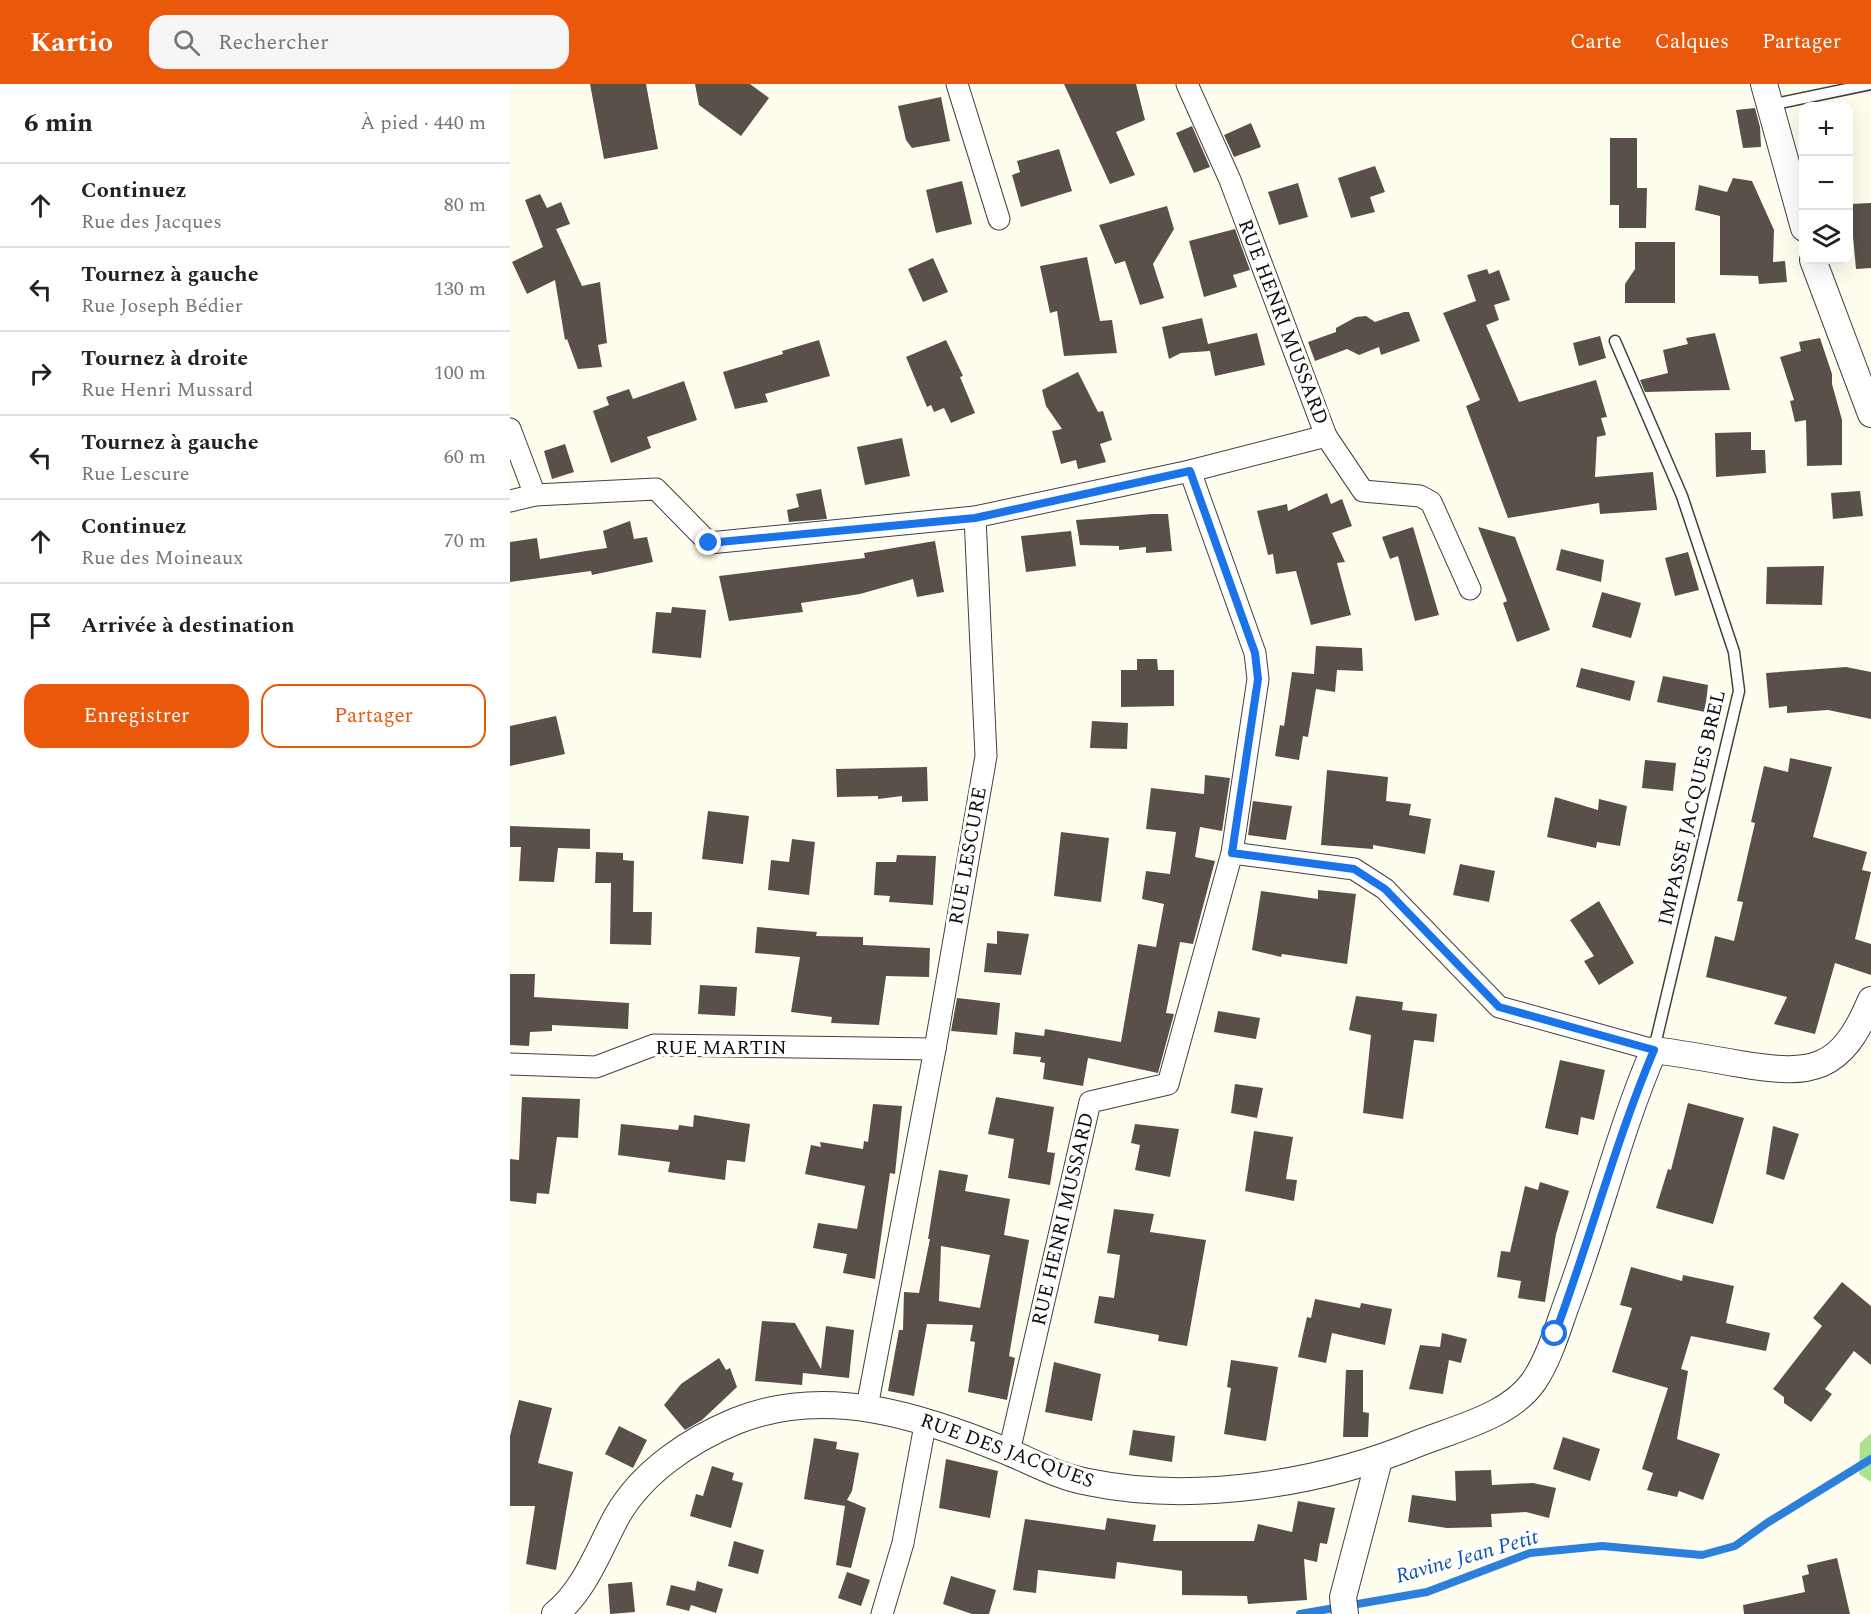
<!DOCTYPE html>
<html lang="fr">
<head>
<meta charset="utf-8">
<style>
  :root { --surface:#fff; --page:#f6f6f6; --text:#222; --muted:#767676; --line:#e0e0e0; --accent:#ea580c }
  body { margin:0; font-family:Spectral,serif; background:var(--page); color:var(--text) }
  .controls { position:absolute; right:18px; top:18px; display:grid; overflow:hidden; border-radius:12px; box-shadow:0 6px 24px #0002 }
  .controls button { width:54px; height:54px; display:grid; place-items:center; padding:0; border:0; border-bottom:2px solid var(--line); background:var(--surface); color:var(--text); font:30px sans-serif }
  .stop { position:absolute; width:18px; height:18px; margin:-14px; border:4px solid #1a73e8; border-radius:50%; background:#fff }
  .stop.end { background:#1a73e8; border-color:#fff; box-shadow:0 2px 6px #0008 }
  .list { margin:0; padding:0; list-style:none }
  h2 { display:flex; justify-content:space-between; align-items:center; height:78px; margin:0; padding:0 24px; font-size:26px }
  h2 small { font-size:20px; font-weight:400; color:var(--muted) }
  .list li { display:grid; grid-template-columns:39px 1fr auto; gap:18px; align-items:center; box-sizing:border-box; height:84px; padding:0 24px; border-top:2px solid var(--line) }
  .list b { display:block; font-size:22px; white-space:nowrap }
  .list p { margin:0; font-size:20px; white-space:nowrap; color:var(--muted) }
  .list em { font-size:20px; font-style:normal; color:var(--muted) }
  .actions { display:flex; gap:12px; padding:18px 24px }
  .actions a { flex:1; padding:14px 0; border:2px solid var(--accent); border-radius:18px; text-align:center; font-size:21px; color:var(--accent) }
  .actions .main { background:var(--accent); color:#fff }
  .icon { flex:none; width:33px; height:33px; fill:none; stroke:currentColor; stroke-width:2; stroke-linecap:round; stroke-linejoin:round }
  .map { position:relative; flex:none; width:1361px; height:1530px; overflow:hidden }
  header { display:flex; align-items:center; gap:36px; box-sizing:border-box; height:84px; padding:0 30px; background:var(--accent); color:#fff }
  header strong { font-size:28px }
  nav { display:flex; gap:33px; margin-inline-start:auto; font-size:21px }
  .search { width:420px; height:54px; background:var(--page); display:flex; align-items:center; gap:15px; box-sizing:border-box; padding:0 21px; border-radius:18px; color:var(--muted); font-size:22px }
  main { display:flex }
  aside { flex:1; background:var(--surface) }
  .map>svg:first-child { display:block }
  .forest { fill:#abe191 }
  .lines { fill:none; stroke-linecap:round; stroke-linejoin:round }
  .stream { stroke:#2c80dc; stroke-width:8 }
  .building { fill:#585049; fill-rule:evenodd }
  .service-casing { stroke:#414141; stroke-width:13 }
  .minor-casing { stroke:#414141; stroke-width:23 }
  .tertiary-casing { stroke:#414141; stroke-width:28 }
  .service { stroke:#fff; stroke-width:10 }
  .minor { stroke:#fff; stroke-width:21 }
  .tertiary { stroke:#fff; stroke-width:26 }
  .route { stroke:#1a73e8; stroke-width:8 }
  .labels { text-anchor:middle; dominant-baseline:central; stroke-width:6; stroke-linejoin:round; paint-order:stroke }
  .street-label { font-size:20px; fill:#0e0e0e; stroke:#fff }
  .water-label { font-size:21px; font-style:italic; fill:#0952ad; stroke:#fff }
</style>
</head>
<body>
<header>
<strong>Kartio</strong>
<div class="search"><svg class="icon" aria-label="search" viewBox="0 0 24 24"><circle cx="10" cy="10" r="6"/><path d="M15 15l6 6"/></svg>Rechercher</div>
<nav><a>Carte</a><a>Calques</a><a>Partager</a></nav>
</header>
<main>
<aside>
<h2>6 min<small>À pied · 440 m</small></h2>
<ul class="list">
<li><svg class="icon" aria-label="ahead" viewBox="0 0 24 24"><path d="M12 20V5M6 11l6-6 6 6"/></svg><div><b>Continuez</b><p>Rue des Jacques</p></div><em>80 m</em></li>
<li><svg class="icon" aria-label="left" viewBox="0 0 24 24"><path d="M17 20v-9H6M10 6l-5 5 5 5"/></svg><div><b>Tournez à gauche</b><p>Rue Joseph Bédier</p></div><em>130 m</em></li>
<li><svg class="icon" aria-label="right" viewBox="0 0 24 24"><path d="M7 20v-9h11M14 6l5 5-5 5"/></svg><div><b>Tournez à droite</b><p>Rue Henri Mussard</p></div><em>100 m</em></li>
<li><svg class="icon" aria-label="left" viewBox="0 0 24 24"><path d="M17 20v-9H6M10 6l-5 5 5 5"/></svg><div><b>Tournez à gauche</b><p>Rue Lescure</p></div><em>60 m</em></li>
<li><svg class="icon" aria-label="ahead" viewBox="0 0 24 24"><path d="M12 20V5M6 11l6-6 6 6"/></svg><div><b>Continuez</b><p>Rue des Moineaux</p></div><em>70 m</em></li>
<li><svg class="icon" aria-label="arrive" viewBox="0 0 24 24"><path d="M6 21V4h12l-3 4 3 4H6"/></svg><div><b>Arrivée à destination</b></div></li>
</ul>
<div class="actions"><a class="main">Enregistrer</a><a>Partager</a></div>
</aside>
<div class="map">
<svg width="1361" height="1530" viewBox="0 0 1361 1530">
  <rect width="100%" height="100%" fill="#fffeee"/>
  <polygon class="forest" points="1361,1349 1361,1398 1349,1390 1350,1359"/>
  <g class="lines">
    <polyline class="stream" points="790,1530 917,1508 1020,1469 1092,1462 1192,1471 1225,1462 1257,1439 1361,1375"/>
  </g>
  <g class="building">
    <polygon points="80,0 136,0 148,65 94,75"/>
    <polygon points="185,0 240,0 259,14 231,52 189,21"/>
    <polygon points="554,0 626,0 635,36 606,48 625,91 600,100"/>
    <polygon points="431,13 440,57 402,64 396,56 388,22"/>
    <polygon points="1245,24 1250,43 1251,63 1233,64 1226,26"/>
    <polygon points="741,39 751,63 724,73 714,51"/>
    <polygon points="682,42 700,83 684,89 666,49"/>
    <polygon points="1100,54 1127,54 1127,104 1137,104 1136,144 1109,144 1109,121 1100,121"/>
    <polygon points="549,65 562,107 511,123 502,91 510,88 507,77"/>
    <polygon points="865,82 875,108 860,113 865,128 841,134 828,94"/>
    <polygon points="1223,94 1242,97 1264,146 1263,178 1275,177 1277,198 1249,200 1248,192 1210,191 1210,132 1185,126 1189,101 1217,108"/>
    <polygon points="452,97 462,140 426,149 416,106"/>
    <polygon points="788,99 798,133 769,141 758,108"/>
    <polygon points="30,110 37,124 51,118 60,140 46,145 72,202 90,198 97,259 88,261 92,283 68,285 57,255 55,256 45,196 17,210 2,178 33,163 15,116"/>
    <polygon points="1361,119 1361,184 1346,185 1340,120"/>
    <polygon points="657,122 664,145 643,180 654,214 630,221 615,177 605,180 589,141"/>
    <polygon points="725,145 740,186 723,191 727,203 694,213 679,157"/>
    <polygon points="1125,158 1165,158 1165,219 1115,219 1115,200 1125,185"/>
    <polygon points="577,173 590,237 602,236 607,269 554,272 547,227 540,229 530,182"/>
    <polygon points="423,174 438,208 413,218 398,185"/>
    <polygon points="977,185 979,190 989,186 1000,216 984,221 989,236 976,241 1009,318 1086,296 1097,333 1091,334 1096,351 1087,353 1085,393 1143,388 1147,426 1090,430 1089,419 998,434 956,322 970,316 933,229 966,217 957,191"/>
    <polygon points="894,228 899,228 910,257 871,271 869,263 849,271 837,265 805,277 798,258 826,248 826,244 846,233 856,232 865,238"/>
    <polygon points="692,234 698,260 747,249 755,281 705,292 700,267 671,269 659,275 652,243"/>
    <polygon points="1205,249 1220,306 1135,308 1130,296 1158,289 1153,266 1178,260 1176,254"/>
    <polygon points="1090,252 1096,274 1069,282 1063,259"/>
    <polygon points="1310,254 1322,290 1322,300 1332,336 1332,381 1297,382 1296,336 1285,338 1280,317 1284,316 1270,273 1291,267 1289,258"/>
    <polygon points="309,256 320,292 255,310 258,318 225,325 213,288 273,270 272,267"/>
    <polygon points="436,256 453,292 450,293 465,329 441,339 434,324 424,328 421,321 417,323 396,273"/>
    <polygon points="568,288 588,328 593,327 602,356 590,360 596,378 568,385 566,376 551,380 542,347 552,345 536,322 532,306"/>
    <polygon points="174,297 187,336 137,353 141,364 101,379 83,327 99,321 96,313 119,305 123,315"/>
    <polygon points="1241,348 1241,366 1255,366 1256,389 1206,393 1205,349"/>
    <polygon points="392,354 400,392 355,401 347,363"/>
    <polygon points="55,360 64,388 42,395 34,367"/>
    <polygon points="311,405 317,435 279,438 277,426 289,423 286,410"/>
    <polygon points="1350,407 1353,432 1323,435 1321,409"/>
    <polygon points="817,409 821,420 832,415 842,442 822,449 835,478 827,479 841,531 801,541 786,487 766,490 763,470 758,471 747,427 777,420 778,427"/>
    <polygon points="642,430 658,430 662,467 636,469 636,463 609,466 609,462 570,461 566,436"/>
    <polygon points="120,437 124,455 137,453 143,478 82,491 81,487 0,498 0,458 27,454 30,475 76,467 97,464 93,447"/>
    <polygon points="903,443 929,531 905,537 888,472 880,475 872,453"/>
    <polygon points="968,443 1005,453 1040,546 1007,558 993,519 997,517"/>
    <polygon points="561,447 566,482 516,488 511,452"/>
    <polygon points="425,457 434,508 407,513 403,495 350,510 291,519 293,528 219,537 209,492 355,474 354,469"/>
    <polygon points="1051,465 1094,476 1091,498 1046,486"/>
    <polygon points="1178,468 1189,506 1165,512 1155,474"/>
    <polygon points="1314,482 1312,521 1256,520 1257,483"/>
    <polygon points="1092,508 1131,519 1121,554 1082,543"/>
    <polygon points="162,523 196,526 191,574 142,569 146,528 161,529"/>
    <polygon points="806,562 852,564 853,587 827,586 825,608 806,605 798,653 793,652 789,676 765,672 770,641 774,642 782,588 804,590"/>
    <polygon points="627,575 647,575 648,586 664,586 664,622 611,623 611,586 627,586"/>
    <polygon points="1336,583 1361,588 1361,635 1318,626 1277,629 1277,622 1259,624 1256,589"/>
    <polygon points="1071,584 1125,597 1120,617 1066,603"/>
    <polygon points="1153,592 1198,601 1195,628 1147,618"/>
    <polygon points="46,632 55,670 0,682 0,642"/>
    <polygon points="582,637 618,639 617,665 580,664"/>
    <polygon points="1280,674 1322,683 1303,753 1357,768 1352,786 1361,788 1345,855 1361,860 1361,891 1325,879 1305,950 1264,940 1277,913 1196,893 1205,852 1224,857 1233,818 1227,817 1245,739 1241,738 1254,682 1278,688"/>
    <polygon points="1135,676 1166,679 1163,707 1132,704"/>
    <polygon points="417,683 418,717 392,718 392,712 368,715 368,712 327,713 326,685"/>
    <polygon points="817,686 878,693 876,717 901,720 899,731 921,735 915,770 863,761 863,765 811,761"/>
    <polygon points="695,691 720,694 712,747 690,743 685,773 705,777 683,860 670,858 656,929 664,930 648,989 578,974 573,1002 533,995 535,979 530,978 531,973 503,970 505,948 534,952 535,945 611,958 628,860 646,863 654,820 632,815 636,787 660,790 666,748 636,745 641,704 694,710"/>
    <polygon points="1045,713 1088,726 1089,715 1117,722 1110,762 1087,758 1086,764 1037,753"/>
    <polygon points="743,717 782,722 776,756 738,751"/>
    <polygon points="198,727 239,732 233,780 192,775"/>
    <polygon points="0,742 80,745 80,765 48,764 44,798 9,797 11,763 0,763"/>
    <polygon points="551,748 599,754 591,818 544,812"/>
    <polygon points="282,755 305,758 299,811 258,806 261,776 279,778"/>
    <polygon points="86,768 113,769 113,776 124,777 123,828 142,828 141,861 100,860 101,799 85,799"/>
    <polygon points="387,771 426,772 423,821 379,818 380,812 364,811 366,778 386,778"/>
    <polygon points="950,780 985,787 979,818 943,811"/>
    <polygon points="808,806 846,810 837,880 772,870 771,873 742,866 751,807 808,815"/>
    <polygon points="1089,817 1124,879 1089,901 1074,877 1084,872 1060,836"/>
    <polygon points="247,843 307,848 306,852 353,853 353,861 420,864 419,893 376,892 369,941 321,939 322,933 281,928 290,873 245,869"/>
    <polygon points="487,847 519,850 511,891 474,888 477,859 487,860"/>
    <polygon points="0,890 25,890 24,913 119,919 118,945 42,941 42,947 20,948 19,962 0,961"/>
    <polygon points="190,901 227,903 225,932 188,930"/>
    <polygon points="846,912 893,918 892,926 927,930 924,958 904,956 893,1035 853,1029 861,951 839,946"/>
    <polygon points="447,914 490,919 487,951 441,947"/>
    <polygon points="708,927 750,934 746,955 704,948"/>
    <polygon points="1050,976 1095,986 1084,1036 1071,1033 1068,1051 1035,1044"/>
    <polygon points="725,1000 753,1004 747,1034 721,1029"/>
    <polygon points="12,1013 70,1015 68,1054 47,1053 39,1110 27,1109 26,1120 0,1117 0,1075 9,1076"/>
    <polygon points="486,1013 544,1023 537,1068 545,1069 540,1101 498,1094 504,1055 478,1050"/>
    <polygon points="1178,1019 1234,1034 1203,1140 1146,1124 1158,1085 1161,1086"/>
    <polygon points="363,1020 392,1022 385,1090 380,1089 365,1195 333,1189 337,1170 303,1164 308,1139 347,1145 355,1102 295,1090 301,1061 311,1063 310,1058 353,1065 354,1057 358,1058"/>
    <polygon points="184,1031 240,1040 235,1078 217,1076 215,1096 158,1088 160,1078 108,1071 111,1040 168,1046 169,1041 183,1043"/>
    <polygon points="625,1040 669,1045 660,1093 625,1086 630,1061 621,1059"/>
    <polygon points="1263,1042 1289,1050 1274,1096 1256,1090"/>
    <polygon points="744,1047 783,1053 776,1095 787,1096 784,1117 735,1107"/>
    <path d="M429,1086l29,5 -3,16 45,8 -6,36 25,5 -20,116 6,2 -8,42 -39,-8 7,-50 -5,-1 3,-16 -46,-1 -13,72 -26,-5 11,-61h4l1,-38 15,1 11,-54h-2zM431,1162l49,9 -10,53 -41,-7z"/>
    <polygon points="1030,1098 1059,1107 1046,1150 1035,1218 1008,1214 1011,1197 987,1193 991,1167 1000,1168 1015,1102 1028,1106"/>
    <polygon points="604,1125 644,1130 640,1148 696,1156 677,1262 648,1257 649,1251 584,1239 589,1212 604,1214 610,1171 597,1169"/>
    <polygon points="1121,1183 1172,1197 1173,1191 1224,1202 1216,1239 1260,1249 1256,1267 1181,1252 1171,1285 1178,1287 1167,1355 1210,1370 1193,1416 1169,1407 1167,1413 1137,1406 1143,1389 1132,1385 1158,1304 1102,1288 1122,1224 1110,1221"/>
    <polygon points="1332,1198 1361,1222 1361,1281 1344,1267 1315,1305 1322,1310 1301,1338 1274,1319 1274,1313 1263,1305 1312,1242 1303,1234"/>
    <polygon points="805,1215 850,1224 851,1219 882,1225 875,1261 822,1249 816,1279 788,1273 797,1233 801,1234"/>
    <polygon points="252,1237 285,1239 311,1285 316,1242 344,1246 339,1294 293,1289 292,1301 245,1297"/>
    <polygon points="932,1249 957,1255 951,1279 939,1276 933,1310 899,1305 910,1261 930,1263"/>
    <polygon points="209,1274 216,1286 220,1284 227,1303 192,1336 175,1346 154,1321 171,1300"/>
    <polygon points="721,1276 768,1283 756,1357 714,1350 721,1304 717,1303"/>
    <polygon points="544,1278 591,1290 582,1337 535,1328"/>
    <polygon points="836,1286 853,1286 853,1328 859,1329 858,1353 833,1353"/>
    <polygon points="9,1316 42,1324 28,1379 63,1388 46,1486 16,1480 25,1422 0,1422 0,1352"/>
    <polygon points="109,1342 137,1356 123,1384 95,1370"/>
    <polygon points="623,1346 665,1352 662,1378 619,1371"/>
    <polygon points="1053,1353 1090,1365 1080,1397 1043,1385"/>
    <polygon points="304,1354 327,1358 326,1365 349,1369 342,1407 337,1416 356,1424 341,1484 326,1481 335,1422 294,1415"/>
    <polygon points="436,1375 488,1387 480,1434 429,1424"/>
    <polygon points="202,1382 224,1389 222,1396 233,1399 221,1444 180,1432 186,1410 193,1412"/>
    <polygon points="981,1386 982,1401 1023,1399 1046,1404 1039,1434 1016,1428 981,1430 982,1443 937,1444 898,1438 902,1411 946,1417 945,1387"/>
    <polygon points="788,1417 825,1424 817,1460 810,1459 807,1478 794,1475 797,1516 738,1520 737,1512 672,1511 672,1487 607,1478 605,1495 528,1486 526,1509 503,1506 515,1435 595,1446 597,1434 646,1441 643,1457 744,1457 748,1440 782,1448"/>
    <polygon points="224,1457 254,1466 248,1490 218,1482"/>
    <polygon points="1327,1474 1340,1530 1234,1530 1233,1521 1295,1508 1292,1492 1299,1490 1297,1481"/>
    <polygon points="337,1488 360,1496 351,1522 328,1514"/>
    <polygon points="441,1492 486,1506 479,1530 462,1530 433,1520"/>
    <polygon points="187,1497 213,1505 206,1529 181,1521 179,1527 156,1521 161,1501 185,1507"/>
    <polygon points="122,1498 125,1528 100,1530 98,1500"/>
  </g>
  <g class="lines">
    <defs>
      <g id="service">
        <polyline points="1260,21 1361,0"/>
        <polyline points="1105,257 1172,412 1224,568 1229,607 1144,965"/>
      </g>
      <g id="minor">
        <polyline points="447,0 489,135"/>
        <polyline points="0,345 25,411"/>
        <polyline points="816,352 853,407 910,412 921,418 960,505"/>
        <polyline points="0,417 25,411 146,405 199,459 465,433"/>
        <polyline points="722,769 844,785 875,805 989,923 1144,966"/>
        <polyline points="0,980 86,983 144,961 425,965"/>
        <polyline points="357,1323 425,965 476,672 465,433 680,387"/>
        <polyline points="499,1368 580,1018 658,1000 722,769 748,595 745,569 680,387 816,352 720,96 677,0"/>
        <polyline points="372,1530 393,1459 416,1336"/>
      </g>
      <g id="tertiary">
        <polyline points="1254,0 1294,144"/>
        <polyline points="1303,176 1361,330"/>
        <path d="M45,1530c30,-24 44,-65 62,-98 25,-44 73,-76 119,-95 90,-36 185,-5 270,30 27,11 53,26 82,31 105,22 233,2 331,-39 38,-15 91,-27 115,-62 16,-24 24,-54 34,-81 31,-83 51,-169 86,-250 29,4 58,9 86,14 72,12 101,8 131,-64"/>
        <polyline points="835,1530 833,1513 869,1376"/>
      </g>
    </defs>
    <use href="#service" class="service-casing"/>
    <use href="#minor" class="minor-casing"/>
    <use href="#tertiary" class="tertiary-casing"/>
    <use href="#service" class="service"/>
    <use href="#minor" class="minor"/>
    <use href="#tertiary" class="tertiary"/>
  </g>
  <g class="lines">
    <path class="route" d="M199,459l266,-25 215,-47 65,182 3,26 -26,174 122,16 31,20 114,118 155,43c-39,92 -64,190 -99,284"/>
  </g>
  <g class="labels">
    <g class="street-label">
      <text transform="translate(773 238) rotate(69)">RUE HENRI MUSSARD</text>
      <text transform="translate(1182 724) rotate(-77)">IMPASSE JACQUES BREL</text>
      <text transform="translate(458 772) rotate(-80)">RUE LESCURE</text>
      <text x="211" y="964">RUE MARTIN</text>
      <text transform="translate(553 1135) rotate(-77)">RUE HENRI MUSSARD</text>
      <text transform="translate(497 1367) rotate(20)">RUE DES JACQUES</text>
    </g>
    <g class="water-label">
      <text transform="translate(957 1473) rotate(-16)">Ravine Jean Petit</text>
    </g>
  </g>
</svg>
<div class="controls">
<button>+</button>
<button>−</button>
<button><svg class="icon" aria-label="layers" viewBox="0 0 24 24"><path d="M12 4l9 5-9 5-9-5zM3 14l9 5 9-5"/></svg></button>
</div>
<div class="stop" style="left:1045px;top:1250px"></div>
<div class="stop end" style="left:199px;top:459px"></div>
</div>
</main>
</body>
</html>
